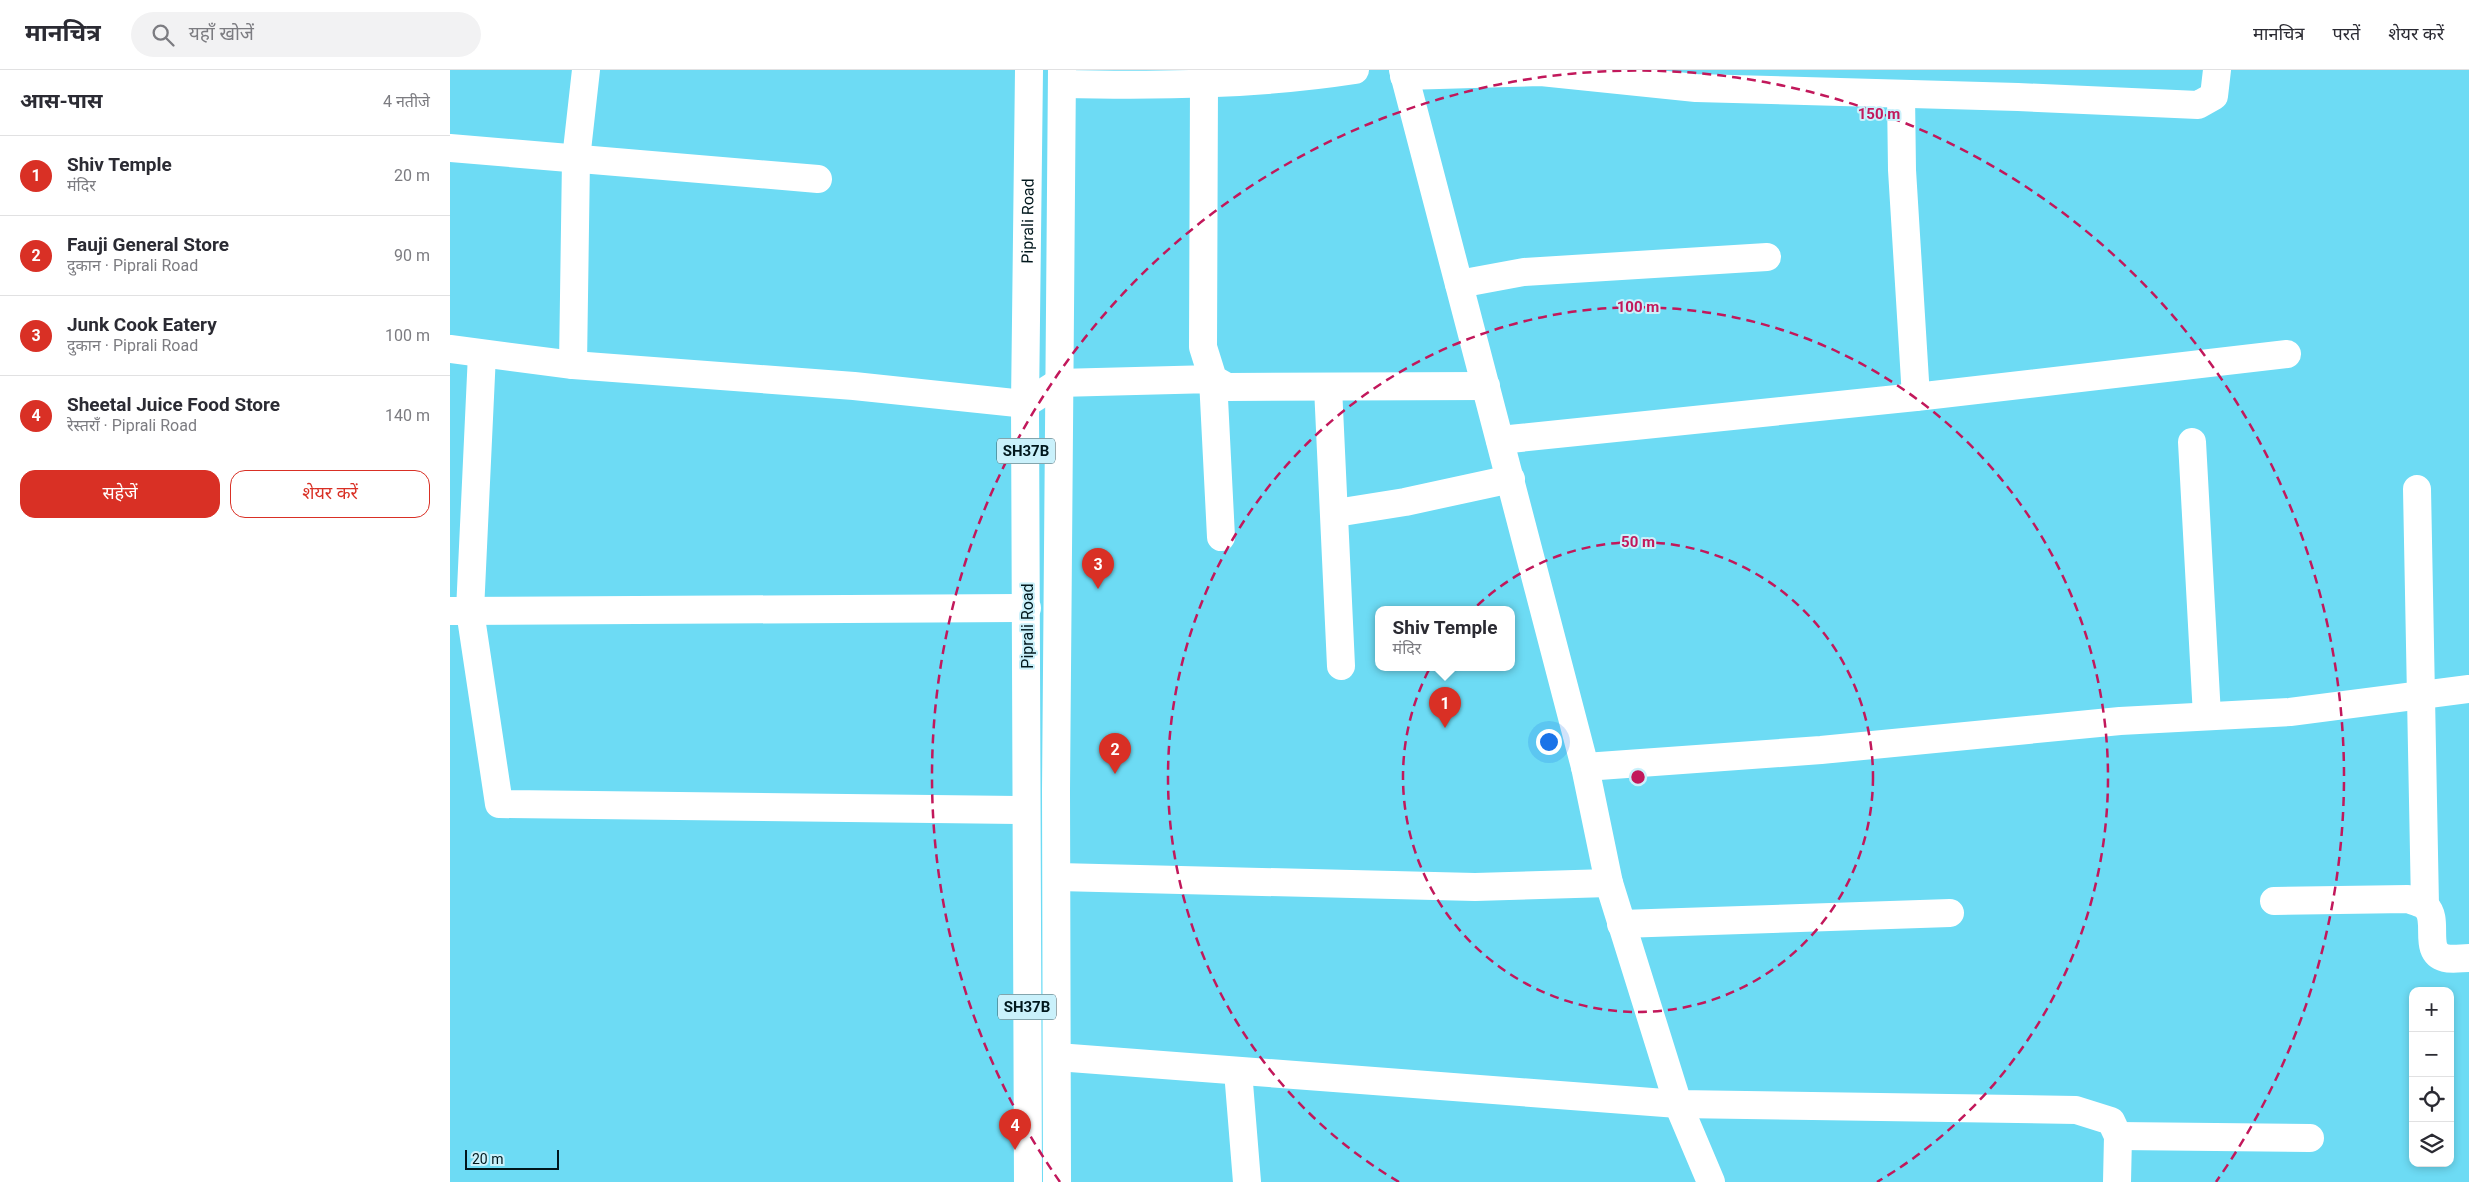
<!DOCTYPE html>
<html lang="hi">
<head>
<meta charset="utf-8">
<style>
  :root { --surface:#fff; --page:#f2f2f3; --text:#2b2b33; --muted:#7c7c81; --line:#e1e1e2; --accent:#d93025 }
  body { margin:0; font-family:Roboto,"Noto Sans Devanagari",sans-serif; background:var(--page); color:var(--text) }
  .controls { position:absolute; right:15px; bottom:15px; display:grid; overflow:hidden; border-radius:10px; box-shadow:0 2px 8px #0003 }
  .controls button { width:45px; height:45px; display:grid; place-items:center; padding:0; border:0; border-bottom:1px solid var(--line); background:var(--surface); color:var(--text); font:25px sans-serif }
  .scale { position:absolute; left:15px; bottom:12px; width:94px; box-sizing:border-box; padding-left:5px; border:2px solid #01171c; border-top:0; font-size:14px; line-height:18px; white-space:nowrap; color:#01171c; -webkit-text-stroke:4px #caf1fb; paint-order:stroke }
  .you { position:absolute; left:1098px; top:671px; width:18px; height:18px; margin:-12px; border:4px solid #fff; border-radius:50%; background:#1a73e8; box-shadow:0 0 0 8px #1a73e833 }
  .badge { display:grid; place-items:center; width:32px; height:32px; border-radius:50%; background:var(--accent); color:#fff; font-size:16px; font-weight:700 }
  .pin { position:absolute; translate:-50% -41px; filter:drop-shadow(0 1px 2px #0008) }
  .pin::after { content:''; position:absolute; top:26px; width:18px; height:15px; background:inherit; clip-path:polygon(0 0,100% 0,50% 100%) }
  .popup { position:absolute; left:925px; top:536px; width:140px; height:65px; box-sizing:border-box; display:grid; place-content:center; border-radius:10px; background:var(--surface); filter:drop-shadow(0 1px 4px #0005); font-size:16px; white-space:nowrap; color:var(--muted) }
  .popup b { font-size:19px; color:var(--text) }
  .popup::after { content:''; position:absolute; left:50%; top:100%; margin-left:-10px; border:10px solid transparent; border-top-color:var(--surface) }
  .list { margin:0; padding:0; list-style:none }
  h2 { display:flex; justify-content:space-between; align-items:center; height:65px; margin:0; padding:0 20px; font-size:21px }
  h2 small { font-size:16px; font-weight:400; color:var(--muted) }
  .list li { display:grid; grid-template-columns:32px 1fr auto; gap:15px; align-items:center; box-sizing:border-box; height:80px; padding:0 20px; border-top:1px solid var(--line) }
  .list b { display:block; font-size:19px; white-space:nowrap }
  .list p { margin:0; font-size:16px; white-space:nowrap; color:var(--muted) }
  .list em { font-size:16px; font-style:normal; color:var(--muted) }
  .actions { display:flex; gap:10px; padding:15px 20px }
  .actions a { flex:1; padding:11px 0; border:1px solid var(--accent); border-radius:15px; text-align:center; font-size:18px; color:var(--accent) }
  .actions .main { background:var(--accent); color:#fff }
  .icon { flex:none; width:28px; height:28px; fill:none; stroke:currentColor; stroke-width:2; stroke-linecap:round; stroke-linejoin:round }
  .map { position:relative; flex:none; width:2019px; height:1112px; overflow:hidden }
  header { display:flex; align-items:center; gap:30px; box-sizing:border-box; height:70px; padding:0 25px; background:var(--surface); border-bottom:1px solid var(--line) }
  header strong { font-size:24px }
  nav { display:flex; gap:28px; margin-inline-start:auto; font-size:18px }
  .search { width:350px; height:45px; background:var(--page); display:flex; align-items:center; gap:12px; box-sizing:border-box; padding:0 18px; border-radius:28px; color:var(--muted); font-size:19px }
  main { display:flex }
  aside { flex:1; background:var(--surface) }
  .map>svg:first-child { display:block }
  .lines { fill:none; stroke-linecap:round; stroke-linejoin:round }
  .minor { stroke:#fff; stroke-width:28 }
  .major { stroke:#fff; stroke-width:28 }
  .ring { fill:none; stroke:#c2185b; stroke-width:2.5; stroke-dasharray:9 6 }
  .labels { text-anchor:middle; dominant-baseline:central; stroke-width:4; stroke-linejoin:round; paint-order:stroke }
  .shield { fill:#caf1fb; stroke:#3d585f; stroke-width:1 }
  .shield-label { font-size:15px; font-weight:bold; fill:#01171c }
  .street-label { font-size:16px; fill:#01171c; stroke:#caf1fb }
  .centre { fill:#c2185b; stroke:#caf1fb; stroke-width:2.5 }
  .ring-label { font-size:15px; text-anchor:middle; font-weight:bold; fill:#c2185b; stroke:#caf1fb; stroke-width:4; stroke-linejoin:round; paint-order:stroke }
</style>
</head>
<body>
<header>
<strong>मानचित्र</strong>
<div class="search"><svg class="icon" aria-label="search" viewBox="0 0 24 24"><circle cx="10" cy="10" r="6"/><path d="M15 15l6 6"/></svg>यहाँ खोजें</div>
<nav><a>मानचित्र</a><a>परतें</a><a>शेयर करें</a></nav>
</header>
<main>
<aside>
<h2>आस-पास<small>4 नतीजे</small></h2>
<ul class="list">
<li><span class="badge">1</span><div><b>Shiv Temple</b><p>मंदिर</p></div><em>20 m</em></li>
<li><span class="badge">2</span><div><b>Fauji General Store</b><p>दुकान · Piprali Road</p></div><em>90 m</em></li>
<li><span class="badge">3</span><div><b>Junk Cook Eatery</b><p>दुकान · Piprali Road</p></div><em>100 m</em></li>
<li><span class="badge">4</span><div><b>Sheetal Juice Food Store</b><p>रेस्तराँ · Piprali Road</p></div><em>140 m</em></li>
</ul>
<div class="actions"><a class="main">सहेजें</a><a>शेयर करें</a></div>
</aside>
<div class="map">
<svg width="2019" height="1112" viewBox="0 0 2019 1112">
  <rect width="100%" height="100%" fill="#6ddbf4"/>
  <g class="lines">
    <g class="minor">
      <polyline points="953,0 1135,697 1159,813 1228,1034 1261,1112"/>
      <polyline points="954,6 1091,2 1246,18 1568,27 1748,35 1764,26 1767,0"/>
      <path d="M612,14c99,2 196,1 293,-14"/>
      <polyline points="754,14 753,277 763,309 777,317 1036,316"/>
      <polyline points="1451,25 1452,100 1466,327 1837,284"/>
      <polyline points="0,78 368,109"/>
      <polyline points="1009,214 1074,202 1317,187"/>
      <polyline points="0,279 123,295 404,316 575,334 608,313 763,309 771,467"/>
      <polyline points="32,284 20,541 49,734 576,740"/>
      <polyline points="123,295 126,89 136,0"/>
      <polyline points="878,317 891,596"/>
      <polyline points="1050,370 1466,327"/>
      <polyline points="1742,372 1757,646"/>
      <polyline points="1967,419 1975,835"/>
      <polyline points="886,443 955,432 1061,409"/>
      <polyline points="0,541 577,538"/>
      <polyline points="1135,697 1371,680 1670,651 1840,642 2019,619"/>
      <polyline points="608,807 1025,817 1159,813"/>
      <path d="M1824,831l134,-2c5,2 14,4 18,8 14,13 -4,45 19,51 7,2 17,0 24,0"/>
      <polyline points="1171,854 1500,843"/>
      <polyline points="607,987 1228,1034 1626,1040 1661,1051 1668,1066 1667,1112"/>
      <polyline points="788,1001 797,1112"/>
      <polyline points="1668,1066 1860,1068"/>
    </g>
    <g class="major">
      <path id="s1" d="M578,1112l-3,-778 4,-334"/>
      <polyline points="607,1112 606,721 612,0"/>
    </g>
  </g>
  <g class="ring">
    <circle cx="1188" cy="707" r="235"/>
    <path d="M949 1112A470 470 0 1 1 1427 1112"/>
    <path d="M610 1112A706 706 0 1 1 1766 1112"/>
  </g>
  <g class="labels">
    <g class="shield">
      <rect x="547" y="368.5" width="58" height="25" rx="4"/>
      <rect x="548" y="924.5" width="58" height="25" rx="4"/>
    </g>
    <g class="shield-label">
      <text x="576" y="381">SH37B</text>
      <text x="577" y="937">SH37B</text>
    </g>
    <g class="street-label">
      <text stroke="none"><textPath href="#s1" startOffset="961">Piprali Road</textPath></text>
      <text transform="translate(577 556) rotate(-90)">Piprali Road</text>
    </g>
  </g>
  <circle cx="1188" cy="707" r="8" class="centre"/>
  <g class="ring-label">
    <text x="1429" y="49">150 m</text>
    <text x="1188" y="242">100 m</text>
    <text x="1188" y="477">50 m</text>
  </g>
</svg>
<div class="controls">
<button>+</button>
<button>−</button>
<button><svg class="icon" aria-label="locate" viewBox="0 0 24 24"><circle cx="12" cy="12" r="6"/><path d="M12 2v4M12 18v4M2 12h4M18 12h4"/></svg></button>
<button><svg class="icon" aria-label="layers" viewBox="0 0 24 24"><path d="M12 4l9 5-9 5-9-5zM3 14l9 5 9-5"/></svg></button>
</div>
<div class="scale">20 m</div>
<div class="you"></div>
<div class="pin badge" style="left:995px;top:658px">1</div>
<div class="popup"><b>Shiv Temple</b>मंदिर</div>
<div class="pin badge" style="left:665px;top:704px">2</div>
<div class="pin badge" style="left:648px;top:519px">3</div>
<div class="pin badge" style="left:565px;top:1080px">4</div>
</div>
</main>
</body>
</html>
